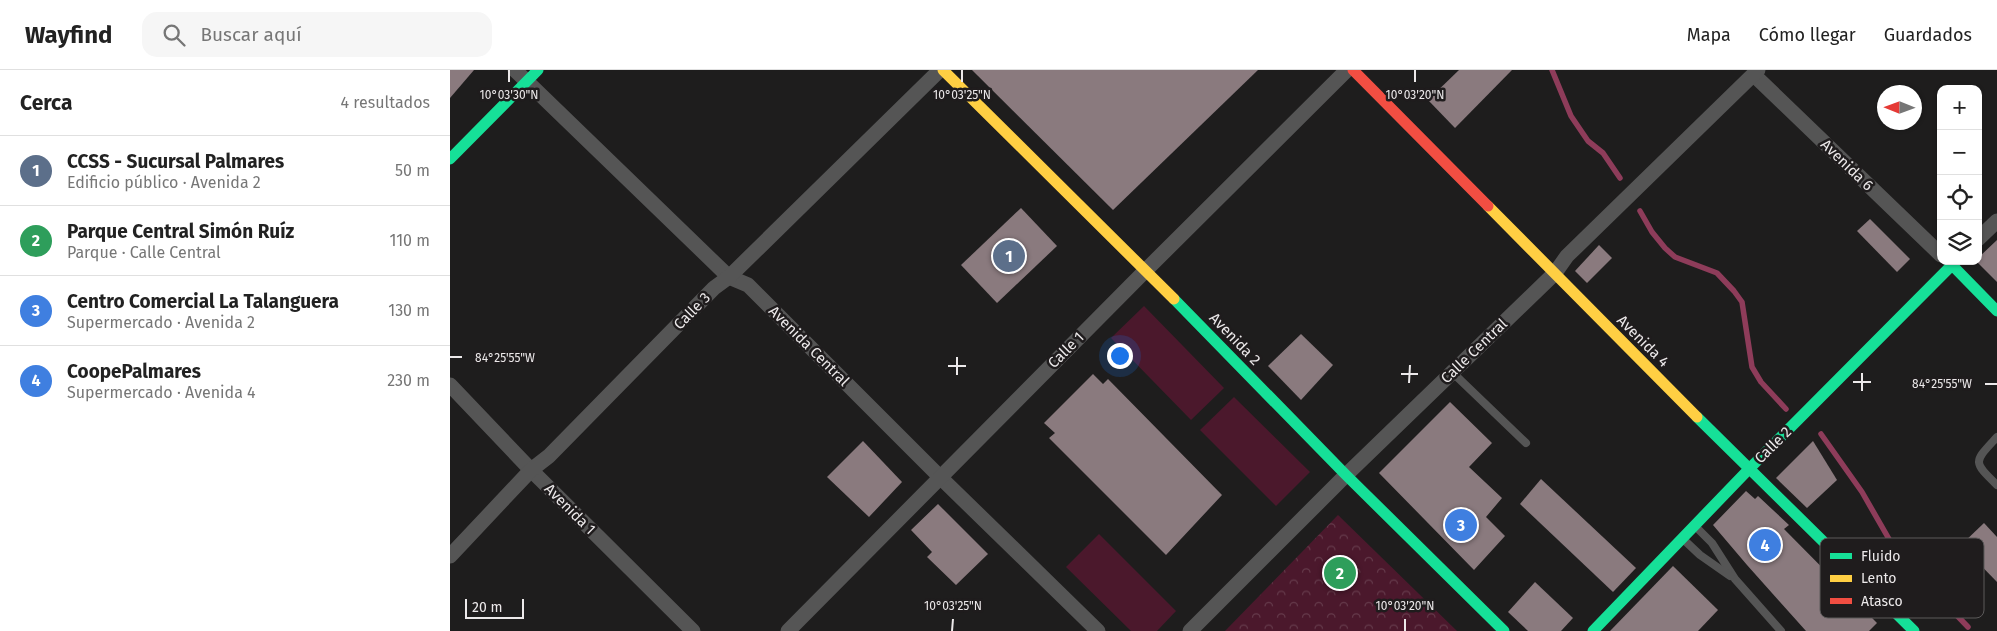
<!DOCTYPE html>
<html lang="es">
<head>
<meta charset="utf-8">
<style>
  :root { --surface:#fff; --page:#f6f6f6; --text:#222; --muted:#767676; --line:#e0e0e0; --accent:#111827 }
  body { margin:0; font-family:"Fira Sans",sans-serif; background:var(--page); color:var(--text) }
  .controls { position:absolute; right:15px; top:15px; display:grid; overflow:hidden; border-radius:10px; box-shadow:0 1px 4px #0004 }
  .controls button { width:45px; height:45px; display:grid; place-items:center; padding:0; border:0; border-bottom:1px solid var(--line); background:var(--surface); color:var(--text); font:25px sans-serif }
  .compass { position:absolute; left:1427px; top:15px; width:45px; height:45px; border-radius:50%; background:var(--surface); box-shadow:0 1px 4px #0004; rotate:271deg }
  .scale { position:absolute; left:15px; bottom:12px; width:59px; box-sizing:border-box; padding-left:5px; border:2px solid #ece9ea; border-top:0; font-size:14px; line-height:18px; white-space:nowrap; color:#ece9ea; -webkit-text-stroke:4px #1f1c1d; paint-order:stroke }
  .you { position:absolute; left:669px; top:285px; width:18px; height:18px; margin:-12px; border:4px solid #fff; border-radius:50%; background:#1a73e8; box-shadow:0 0 0 8px #1a73e833 }
  .badge { display:grid; place-items:center; width:32px; height:32px; border-radius:50%; background:var(--accent); color:#fff; font-size:16px; font-weight:700 }
  .pin { position:absolute; translate:-50% -50%; border:2px solid #fff; box-shadow:0 1px 5px #0006 }
  .list { margin:0; padding:0; list-style:none }
  h2 { display:flex; justify-content:space-between; align-items:center; height:65px; margin:0; padding:0 20px; font-size:21px }
  h2 small { font-size:16px; font-weight:400; color:var(--muted) }
  .list li { display:grid; grid-template-columns:32px 1fr auto; gap:15px; align-items:center; box-sizing:border-box; height:70px; padding:0 20px; border-top:1px solid var(--line) }
  .list b { display:block; font-size:19px; white-space:nowrap }
  .list p { margin:0; font-size:16px; white-space:nowrap; color:var(--muted) }
  .list em { font-size:16px; font-style:normal; color:var(--muted) }
  .icon { flex:none; width:28px; height:28px; fill:none; stroke:currentColor; stroke-width:2; stroke-linecap:round; stroke-linejoin:round }
  .map { position:relative; flex:none; width:1547px; height:561px; overflow:hidden }
  header { display:flex; align-items:center; gap:30px; box-sizing:border-box; height:70px; padding:0 25px; background:var(--surface); border-bottom:1px solid var(--line) }
  header strong { font-size:24px }
  nav { display:flex; gap:28px; margin-inline-start:auto; font-size:18px }
  .search { width:350px; height:45px; background:var(--page); display:flex; align-items:center; gap:12px; box-sizing:border-box; padding:0 18px; border-radius:15px; color:var(--muted); font-size:19px }
  main { display:flex }
  aside { flex:1; background:var(--surface) }
  .map>svg:first-child { display:block }
  .park { fill:url(#park-crowns) }
  .garden { fill:#4b182c }
  .lines { fill:none; stroke-linecap:round; stroke-linejoin:round }
  .stream { stroke:#8e3c5a; stroke-width:5.5 }
  .building { fill:#8a7a7e }
  .lane { stroke:#555; stroke-width:8 }
  .street { stroke:#555; stroke-width:15 }
  .fast { stroke:#16e098; stroke-width:11 }
  .slow { stroke:#ffcf43; stroke-width:11 }
  .jam { stroke:#f24e42; stroke-width:11 }
  .ticks { fill:none; stroke:#ece9ea; stroke-width:2 }
  .labels { text-anchor:middle; dominant-baseline:central; stroke-width:5; stroke-linejoin:round; paint-order:stroke }
  .street-label { font-size:15px; fill:#ece9ea; stroke:#1f1c1d }
  .key { fill:#1f1c1d; stroke:#5c5a5a; stroke-width:1 }
  .key-label { font-size:14px; fill:#ece9ea }
  .ticks-label { font-size:12px; text-anchor:middle; fill:#ece9ea; stroke:#1f1c1d; stroke-width:5; stroke-linejoin:round; paint-order:stroke }
</style>
</head>
<body>
<header>
<strong>Wayfind</strong>
<div class="search"><svg class="icon" aria-label="search" viewBox="0 0 24 24"><circle cx="10" cy="10" r="6"/><path d="M15 15l6 6"/></svg>Buscar aquí</div>
<nav><a>Mapa</a><a>Cómo llegar</a><a>Guardados</a></nav>
</header>
<main>
<aside>
<h2>Cerca<small>4 resultados</small></h2>
<ul class="list">
<li><span class="badge" style="background:#5c6f8a">1</span><div><b>CCSS - Sucursal Palmares</b><p>Edificio público · Avenida 2</p></div><em>50 m</em></li>
<li><span class="badge" style="background:#2e9e5b">2</span><div><b>Parque Central Simón Ruíz</b><p>Parque · Calle Central</p></div><em>110 m</em></li>
<li><span class="badge" style="background:#3f7fe0">3</span><div><b>Centro Comercial La Talanguera</b><p>Supermercado · Avenida 2</p></div><em>130 m</em></li>
<li><span class="badge" style="background:#3f7fe0">4</span><div><b>CoopePalmares</b><p>Supermercado · Avenida 4</p></div><em>230 m</em></li>
</ul>
</aside>
<div class="map">
<svg width="1547" height="561" viewBox="0 0 1547 561">
  <defs>
    <pattern id="park-crowns" width="20" height="18" patternUnits="userSpaceOnUse" patternTransform="scale(1.25)"><rect width="20" height="18" fill="#4b182c"/><path d="M2 6a3 3 0 1 1 6 0M12 15a3 3 0 1 1 6 0" fill="none" stroke="#653a4b"/></pattern>
  </defs>
  <rect width="100%" height="100%" fill="#1e1d1d"/>
  <polygon class="park" points="888,445 1007,561 775,561"/>
  <g class="garden">
    <polygon points="694,236 774,318 741,350 661,268"/>
    <polygon points="784,327 860,402 826,436 750,360"/>
    <polygon points="649,464 726,541 707,561 681,561 616,497"/>
  </g>
  <g class="lines">
    <g class="stream">
      <polyline points="1102,0 1121,46 1138,71 1153,83 1170,108"/>
      <polyline points="1190,141 1202,162 1215,178 1225,187 1267,203 1284,221 1292,232 1302,297 1311,312 1336,339"/>
      <polyline points="1371,364 1412,422 1447,483 1518,557"/>
    </g>
  </g>
  <g class="building">
    <polygon points="0,0 24,0 0,28"/>
    <polygon points="522,0 808,0 663,140"/>
    <polygon points="1009,0 1062,0 1005,58 978,30"/>
    <polygon points="571,138 607,176 547,233 511,195"/>
    <polygon points="1420,149 1460,189 1447,202 1407,161"/>
    <polygon points="1547,170 1547,212 1526,191 1528,191 1528,188"/>
    <polygon points="1149,175 1162,188 1137,213 1125,201"/>
    <polygon points="851,264 883,295 851,330 818,296"/>
    <polygon points="643,304 653,314 658,309 772,425 716,485 599,368 605,363 594,353"/>
    <polygon points="1000,332 1042,373 1019,397 1052,428 1036,447 1055,466 1024,500 929,403"/>
    <polygon points="413,371 452,412 419,447 377,407"/>
    <polygon points="1363,371 1387,410 1357,438 1326,408"/>
    <polygon points="1091,409 1186,498 1163,522 1070,434"/>
    <polygon points="1296,421 1305,429 1308,426 1339,455 1334,459 1427,553 1419,561 1356,561 1297,495 1263,455"/>
    <polygon points="488,434 538,484 506,515 477,487 482,482 461,460"/>
    <polygon points="1534,453 1547,467 1547,512 1511,475"/>
    <polygon points="1223,496 1268,540 1248,561 1160,561"/>
    <polygon points="1085,512 1123,548 1111,561 1078,561 1058,542"/>
  </g>
  <g class="lines">
    <g class="lane">
      <polyline points="1002,302 1076,373"/>
      <path d="M1547,367c-23,25 -25,24 0,48"/>
      <polyline points="1245,456 1262,473 1285,509 1331,561"/>
      <polyline points="1233,469 1250,485 1280,506"/>
    </g>
    <g class="street">
      <polyline points="65,0 279,207 298,215 490,407 648,561"/>
      <polyline points="1304,5 1491,185"/>
      <polyline points="1528,169 1547,151"/>
      <polyline points="0,315 81,400 243,561"/>
      <polyline points="0,486 81,400 99,386 264,218 279,207 490,0"/>
      <polyline points="338,561 696,200 897,0"/>
      <polyline points="740,561 896,405 1105,203 1117,186 1308,0"/>
    </g>
    <g class="fast">
      <polyline points="0,89 88,0"/>
      <polyline points="724,229 896,405 1054,561"/>
      <polyline points="1247,347 1464,561"/>
      <polyline points="1143,561 1299,399 1502,195 1547,241"/>
    </g>
    <g class="slow">
      <polyline points="493,0 724,229"/>
      <polyline points="1038,136 1247,347"/>
    </g>
    <polyline class="jam" points="903,0 1038,136"/>
  </g>
  <path class="ticks" d="M59,12v-12M512,12v-12M965,12v-12M0,287h12M498,296h18M951,304h17M507,305v-18M1403,312h18M959,313l1,-18M1535,314h12M1412,321v-18M502,561l1,-12M955,561v-12"/>
  <g class="labels">
    <g class="street-label">
      <text transform="translate(1397 95) rotate(44)">Avenida 6</text>
      <text transform="translate(242 241) rotate(-46)">Calle 3</text>
      <text transform="translate(785 269) rotate(46)">Avenida 2</text>
      <text transform="translate(1193 271) rotate(45)">Avenida 4</text>
      <text transform="translate(359 276) rotate(45)">Avenida Central</text>
      <text transform="translate(616 280) rotate(-45)">Calle 1</text>
      <text transform="translate(1024 281) rotate(-44)">Calle Central</text>
      <text transform="translate(1323 375) rotate(-45)">Calle 2</text>
      <text transform="translate(120 439) rotate(45)">Avenida 1</text>
    </g>
  </g>
  <rect x="1370" y="468" width="164" height="80" rx="8" class="key"/>
  <rect x="1380" y="483" width="22" height="6" fill="#16e098"/>
  <rect x="1380" y="505" width="22" height="7" fill="#ffcf43"/>
  <rect x="1380" y="528" width="22" height="6" fill="#f24e42"/>
  <g class="key-label">
    <text x="1411" y="491">Fluido</text>
    <text x="1411" y="513">Lento</text>
    <text x="1411" y="536">Atasco</text>
  </g>
  <g class="ticks-label">
    <text x="59" y="29">10°03'30"N</text>
    <text x="512" y="29">10°03'25"N</text>
    <text x="965" y="29">10°03'20"N</text>
    <text x="55" y="292">84°25'55"W</text>
    <text x="1492" y="318">84°25'55"W</text>
    <text x="503" y="540">10°03'25"N</text>
    <text x="955" y="540">10°03'20"N</text>
  </g>
</svg>
<div class="controls">
<button>+</button>
<button>−</button>
<button><svg class="icon" aria-label="locate" viewBox="0 0 24 24"><circle cx="12" cy="12" r="6"/><path d="M12 2v4M12 18v4M2 12h4M18 12h4"/></svg></button>
<button><svg class="icon" aria-label="layers" viewBox="0 0 24 24"><path d="M12 4l9 5-9 5-9-5zM3 14l9 5 9-5"/></svg></button>
</div>
<svg class="compass" viewBox="-18 -18 36 36"><path d="M0-13l5 13h-10z" fill="#e53935"/><path d="M0 13l5-13h-10z" fill="#767676"/></svg>
<div class="scale">20 m</div>
<div class="you"></div>
<div class="pin badge" style="left:559px;top:186px;background:#5c6f8a">1</div>
<div class="pin badge" style="left:890px;top:503px;background:#2e9e5b">2</div>
<div class="pin badge" style="left:1011px;top:455px;background:#3f7fe0">3</div>
<div class="pin badge" style="left:1315px;top:475px;background:#3f7fe0">4</div>
</div>
</main>
</body>
</html>
